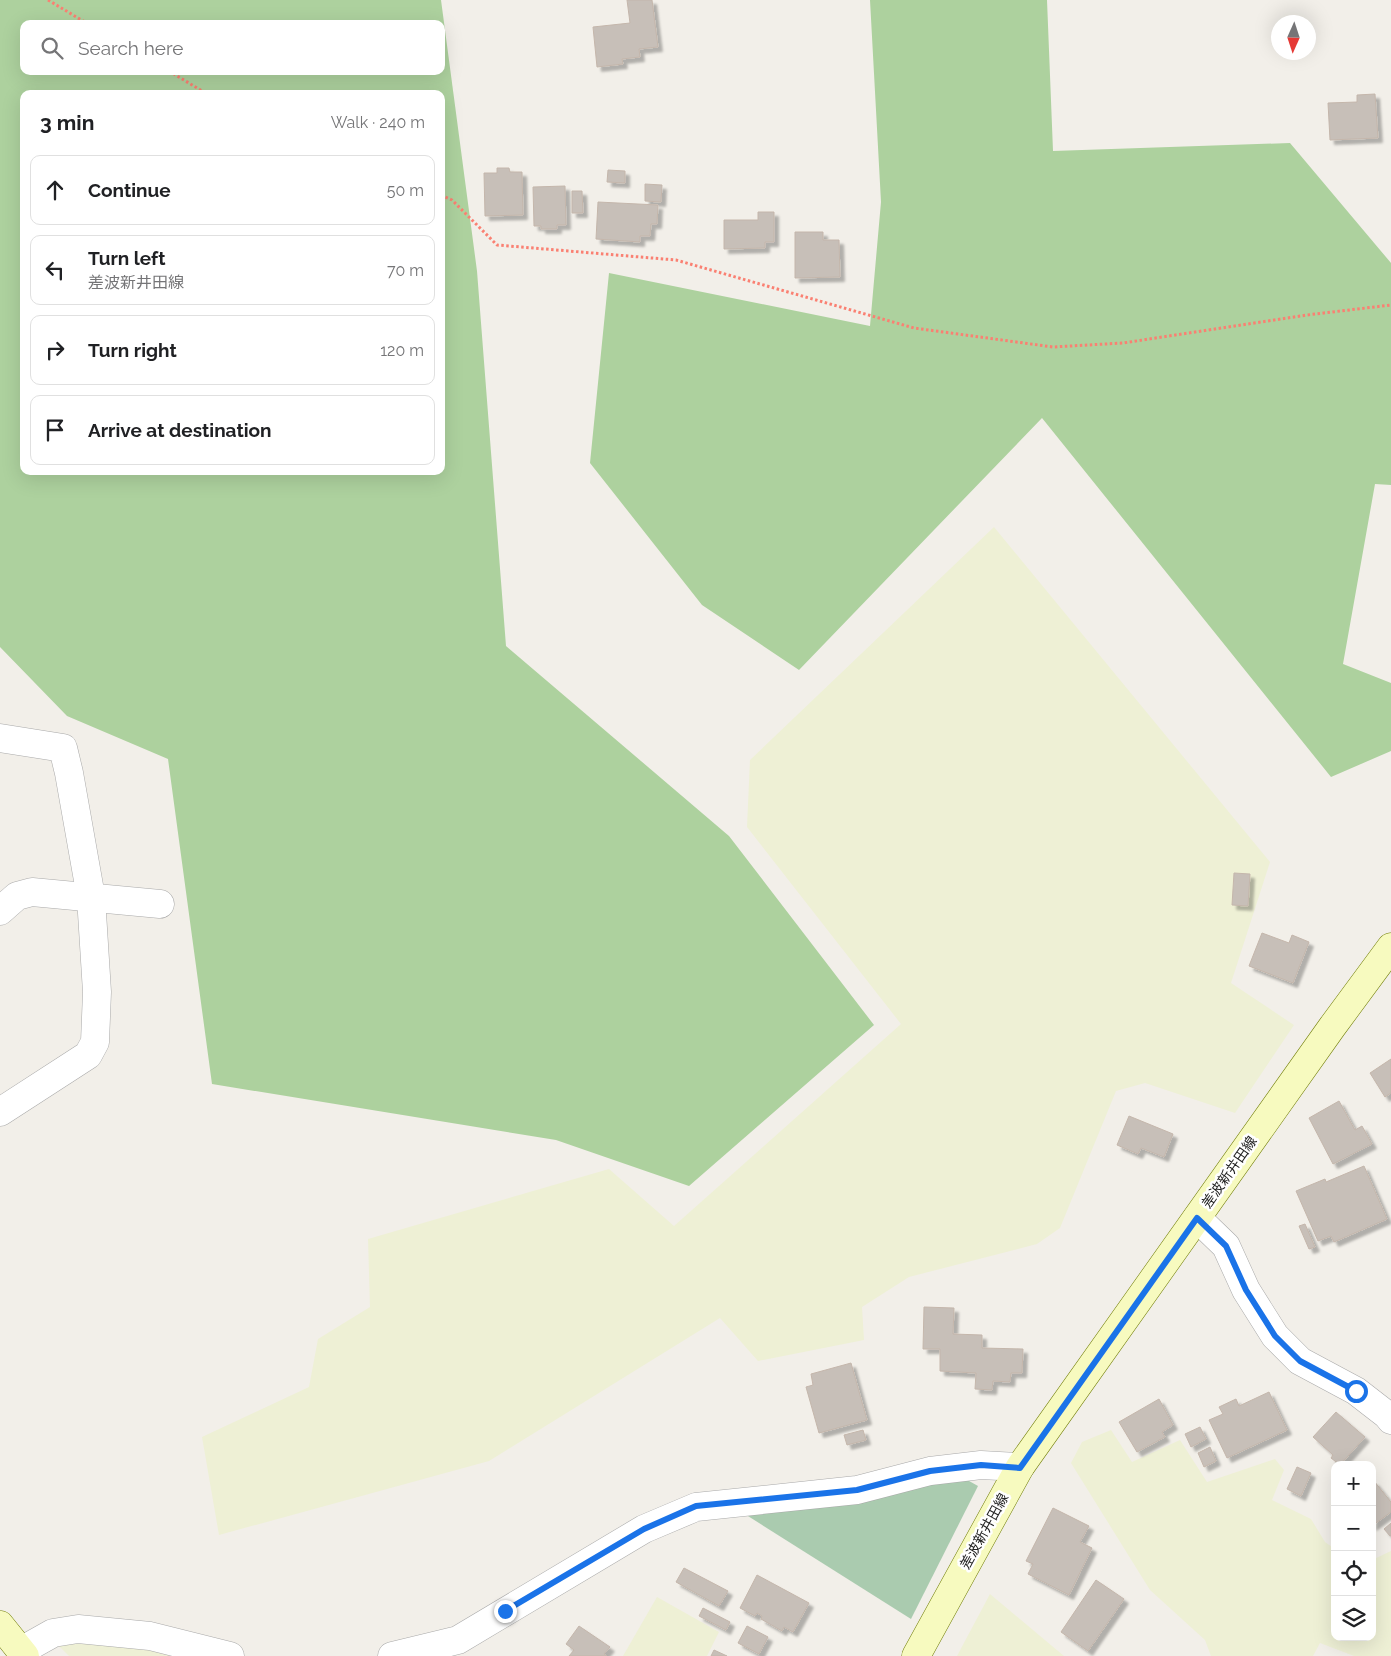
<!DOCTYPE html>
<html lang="en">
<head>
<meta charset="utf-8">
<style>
  :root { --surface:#fff; --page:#f6f6f6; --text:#202124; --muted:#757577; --line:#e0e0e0 }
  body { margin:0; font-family:Raleway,"Noto Sans JP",sans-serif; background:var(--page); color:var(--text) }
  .controls { position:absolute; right:15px; bottom:15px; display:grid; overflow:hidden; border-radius:10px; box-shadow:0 5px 20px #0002 }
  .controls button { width:45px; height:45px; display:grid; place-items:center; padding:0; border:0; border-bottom:1px solid var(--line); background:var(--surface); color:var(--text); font:25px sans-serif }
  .compass { position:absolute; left:1271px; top:15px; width:45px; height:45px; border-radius:50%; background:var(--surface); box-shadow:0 5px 20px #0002; rotate:183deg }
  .stop { position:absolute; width:15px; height:15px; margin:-11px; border:4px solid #1a73e8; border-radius:50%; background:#fff }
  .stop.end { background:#1a73e8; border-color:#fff; box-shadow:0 1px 5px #0008 }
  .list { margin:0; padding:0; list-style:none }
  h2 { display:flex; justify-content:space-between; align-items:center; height:65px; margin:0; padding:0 20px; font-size:21px }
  h2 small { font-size:16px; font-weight:400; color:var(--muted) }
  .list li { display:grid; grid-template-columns:32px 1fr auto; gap:15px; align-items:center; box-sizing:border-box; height:70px; margin:0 10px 10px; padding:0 10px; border:1px solid var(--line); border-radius:10px }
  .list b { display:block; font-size:19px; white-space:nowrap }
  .list p { margin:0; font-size:16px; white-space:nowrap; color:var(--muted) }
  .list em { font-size:16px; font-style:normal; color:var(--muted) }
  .icon { flex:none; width:28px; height:28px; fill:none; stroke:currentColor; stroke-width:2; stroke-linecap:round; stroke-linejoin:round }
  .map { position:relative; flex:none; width:1391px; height:1656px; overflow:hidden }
  .search { position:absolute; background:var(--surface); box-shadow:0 5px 20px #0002; left:20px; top:20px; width:425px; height:55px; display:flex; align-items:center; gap:12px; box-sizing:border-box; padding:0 18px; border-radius:10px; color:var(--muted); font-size:19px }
  .panel { position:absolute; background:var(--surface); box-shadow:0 5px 20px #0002; left:20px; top:90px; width:425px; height:385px; border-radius:10px }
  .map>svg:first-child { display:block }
  .farmland { fill:#eef0d5 }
  .forest { fill:#add19e; fill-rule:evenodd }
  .cemetery { fill:#aacbaf }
  .building { fill:#c7bfb8; stroke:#c4b6ab; filter:url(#shadow) }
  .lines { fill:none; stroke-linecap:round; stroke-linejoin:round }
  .street-casing { stroke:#a9a9a9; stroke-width:29 }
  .secondary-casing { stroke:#707d05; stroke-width:29 }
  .path { stroke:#fa8072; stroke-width:3; stroke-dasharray:2.5 2.5; stroke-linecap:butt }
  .street { stroke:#fff; stroke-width:28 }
  .secondary { stroke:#f7fabf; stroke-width:28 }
  .route { stroke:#1a73e8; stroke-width:6 }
  .labels { text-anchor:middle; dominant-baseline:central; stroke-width:5; stroke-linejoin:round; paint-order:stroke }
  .street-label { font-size:14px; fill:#222; stroke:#fff }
</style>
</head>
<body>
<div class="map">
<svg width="1391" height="1656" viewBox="0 0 1391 1656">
  <defs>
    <filter id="shadow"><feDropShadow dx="4.5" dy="4.5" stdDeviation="1" flood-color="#0004"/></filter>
  </defs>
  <rect width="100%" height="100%" fill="#f2efe9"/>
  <g class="farmland">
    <polygon points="994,527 1270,862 1231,983 1294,1025 1235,1113 1145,1083 1116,1091 1060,1228 1037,1244 909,1277 862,1307 864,1340 758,1361 720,1318 489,1461 219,1535 202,1437 309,1387 318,1339 370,1307 368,1239 609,1169 674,1226 901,1024 747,827 750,760"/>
    <polygon points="1111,1430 1132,1462 1180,1440 1207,1482 1275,1459 1284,1470 1272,1500 1311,1519 1325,1542 1335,1549 1335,1637 1372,1637 1372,1560 1391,1551 1391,1656 1354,1656 1320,1643 1313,1656 1211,1656 1205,1640 1150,1590 1071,1463 1082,1442"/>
    <polygon points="990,1594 1064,1656 957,1656"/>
    <polygon points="657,1597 719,1632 707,1656 623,1656"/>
    <polygon points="120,1641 180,1656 69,1656 57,1644"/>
  </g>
  <g class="forest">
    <path d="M0,0h441l36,271 29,375 223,190 145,189 -185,161 -133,-46 -344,-56 -44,-325 -101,-43 -67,-69zM24,24h417v47h-417zM24,94h417v377h-417z"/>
    <polygon points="870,0 1047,0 1053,151 1290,143 1391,263 1391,485 1375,484 1343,664 1391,683 1391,751 1331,777 1042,418 799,670 702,605 590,463 609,273 870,326 881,202"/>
  </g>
  <polygon class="cemetery" points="962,1477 978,1486 911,1619 740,1511"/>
  <g class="building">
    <polygon points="627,0 652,0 658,47 639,49 640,57 622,59 623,64 597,67 593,27 630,23"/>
    <polygon points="1375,94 1378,138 1330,140 1328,103 1357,102 1357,95"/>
    <polygon points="497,168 509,168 510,172 522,172 523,215 485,216 484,173 497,173"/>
    <polygon points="608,170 625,171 625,183 607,182"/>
    <polygon points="645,184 662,185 661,202 645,201"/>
    <polygon points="565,186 566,225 557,225 557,229 541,229 541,226 534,226 533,187"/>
    <polygon points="572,191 582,191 583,213 572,213"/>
    <polygon points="598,202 658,205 657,224 651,224 650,236 640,236 640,242 596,239"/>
    <polygon points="758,212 774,212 774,242 765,242 765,248 724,249 724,220 758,220"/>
    <polygon points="795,232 823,232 823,240 839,240 840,277 795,278"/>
    <polygon points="1234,873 1250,874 1248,906 1232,905"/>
    <polygon points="1262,933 1289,943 1292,935 1309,942 1293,983 1249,966"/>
    <polygon points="1391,1059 1391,1093 1385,1097 1370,1073"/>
    <polygon points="1339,1101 1355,1130 1362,1126 1372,1144 1333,1164 1309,1118"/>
    <polygon points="1129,1116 1173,1134 1164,1157 1141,1148 1138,1154 1117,1145"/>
    <polygon points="1364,1166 1387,1219 1334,1242 1331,1236 1318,1241 1296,1191 1325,1179 1326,1182"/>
    <polygon points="1305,1224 1315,1247 1309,1249 1299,1226"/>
    <polygon points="924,1307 954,1308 953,1334 982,1335 982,1348 1023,1349 1022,1373 1011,1373 1010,1382 993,1381 992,1390 975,1389 976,1373 940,1371 940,1349 923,1349"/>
    <polygon points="851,1363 867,1420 819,1433 806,1387 813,1385 811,1374"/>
    <polygon points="1269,1392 1287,1430 1227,1458 1209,1420 1223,1414 1219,1407 1236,1399 1239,1406"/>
    <polygon points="1159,1399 1173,1425 1162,1432 1165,1437 1137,1452 1119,1422"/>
    <polygon points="1336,1412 1365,1437 1340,1465 1331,1458 1333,1455 1313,1437"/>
    <polygon points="1200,1427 1206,1439 1191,1447 1185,1434"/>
    <polygon points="863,1430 866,1440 847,1445 844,1435"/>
    <polygon points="1210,1447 1216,1461 1204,1467 1198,1453"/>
    <polygon points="1297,1467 1311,1473 1301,1496 1287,1489"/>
    <polygon points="1374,1481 1391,1502 1391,1512 1372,1526 1372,1482"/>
    <polygon points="1053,1508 1089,1526 1080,1542 1092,1548 1069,1595 1028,1574 1033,1564 1026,1561"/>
    <polygon points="1391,1523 1391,1536 1390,1536 1384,1529"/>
    <polygon points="684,1568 728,1591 719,1606 676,1582"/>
    <polygon points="757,1575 809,1603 793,1632 784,1627 782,1631 761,1619 762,1616 757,1613 755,1616 740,1608"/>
    <polygon points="1096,1580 1124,1599 1088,1651 1061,1632"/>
    <polygon points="703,1608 730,1622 726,1630 699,1616"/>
    <polygon points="579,1626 610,1647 604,1654 607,1656 569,1656 574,1650 566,1644"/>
    <polygon points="747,1626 768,1637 759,1654 738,1643"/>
    <polygon points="714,1650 727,1656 711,1656"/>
  </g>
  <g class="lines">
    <defs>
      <g id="street">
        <polyline points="0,738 63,748 69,773 91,897 97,992 95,1042 88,1055 0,1112"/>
        <polyline points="0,911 17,896 32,892 160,904"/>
        <polyline points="1197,1218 1226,1246 1246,1290 1275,1336 1300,1361 1356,1391 1387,1415 1391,1420"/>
        <polyline points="21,1651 53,1633 78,1629 150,1636 230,1656"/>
        <polyline points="392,1656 458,1640 644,1529 696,1507 857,1490 930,1471 981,1465 1020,1467"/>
      </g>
      <g id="secondary">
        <polyline points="0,1625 25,1656"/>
        <polyline points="916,1656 1020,1467 1332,1027 1391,947"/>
      </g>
    </defs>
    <use href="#street" class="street-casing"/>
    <use href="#secondary" class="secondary-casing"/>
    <g class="path">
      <polyline points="48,0 88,24"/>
      <polyline points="169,71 207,94"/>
      <polyline points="441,195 452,200 497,245 676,260 914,328 1053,347 1123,343 1307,315 1391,305"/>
    </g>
    <use href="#street" class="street"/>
    <use href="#secondary" class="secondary"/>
  </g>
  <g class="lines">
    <polyline class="route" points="505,1611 644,1529 696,1506 857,1490 930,1471 981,1465 1020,1468 1197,1218 1226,1246 1246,1290 1275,1336 1300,1361 1356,1391"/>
  </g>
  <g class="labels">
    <g class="street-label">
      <text transform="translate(1229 1172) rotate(-55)">差波新井田線</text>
      <text transform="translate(984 1531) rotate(-61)">差波新井田線</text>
    </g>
  </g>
</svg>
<div class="controls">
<button>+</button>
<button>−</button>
<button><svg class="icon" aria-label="locate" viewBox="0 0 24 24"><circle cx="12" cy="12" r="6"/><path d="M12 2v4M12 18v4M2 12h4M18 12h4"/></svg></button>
<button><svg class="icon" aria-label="layers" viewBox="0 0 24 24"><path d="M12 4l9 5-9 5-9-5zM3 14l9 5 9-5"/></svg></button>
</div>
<svg class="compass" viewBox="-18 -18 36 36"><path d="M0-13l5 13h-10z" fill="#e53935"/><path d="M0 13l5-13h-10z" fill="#757577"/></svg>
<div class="stop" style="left:1356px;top:1391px"></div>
<div class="stop end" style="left:505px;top:1611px"></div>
<div class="search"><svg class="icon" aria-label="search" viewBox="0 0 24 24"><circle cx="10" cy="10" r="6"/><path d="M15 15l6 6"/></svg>Search here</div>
<section class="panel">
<h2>3 min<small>Walk · 240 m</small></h2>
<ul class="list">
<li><svg class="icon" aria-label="ahead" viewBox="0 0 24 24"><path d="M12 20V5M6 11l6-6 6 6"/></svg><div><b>Continue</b></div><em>50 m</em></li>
<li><svg class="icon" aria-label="left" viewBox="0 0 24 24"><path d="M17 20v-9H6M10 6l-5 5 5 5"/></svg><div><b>Turn left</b><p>差波新井田線</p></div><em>70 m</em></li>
<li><svg class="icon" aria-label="right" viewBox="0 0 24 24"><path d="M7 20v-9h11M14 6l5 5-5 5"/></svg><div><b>Turn right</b></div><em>120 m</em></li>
<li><svg class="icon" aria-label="arrive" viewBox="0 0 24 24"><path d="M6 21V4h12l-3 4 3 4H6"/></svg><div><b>Arrive at destination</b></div></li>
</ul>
</section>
</div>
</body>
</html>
